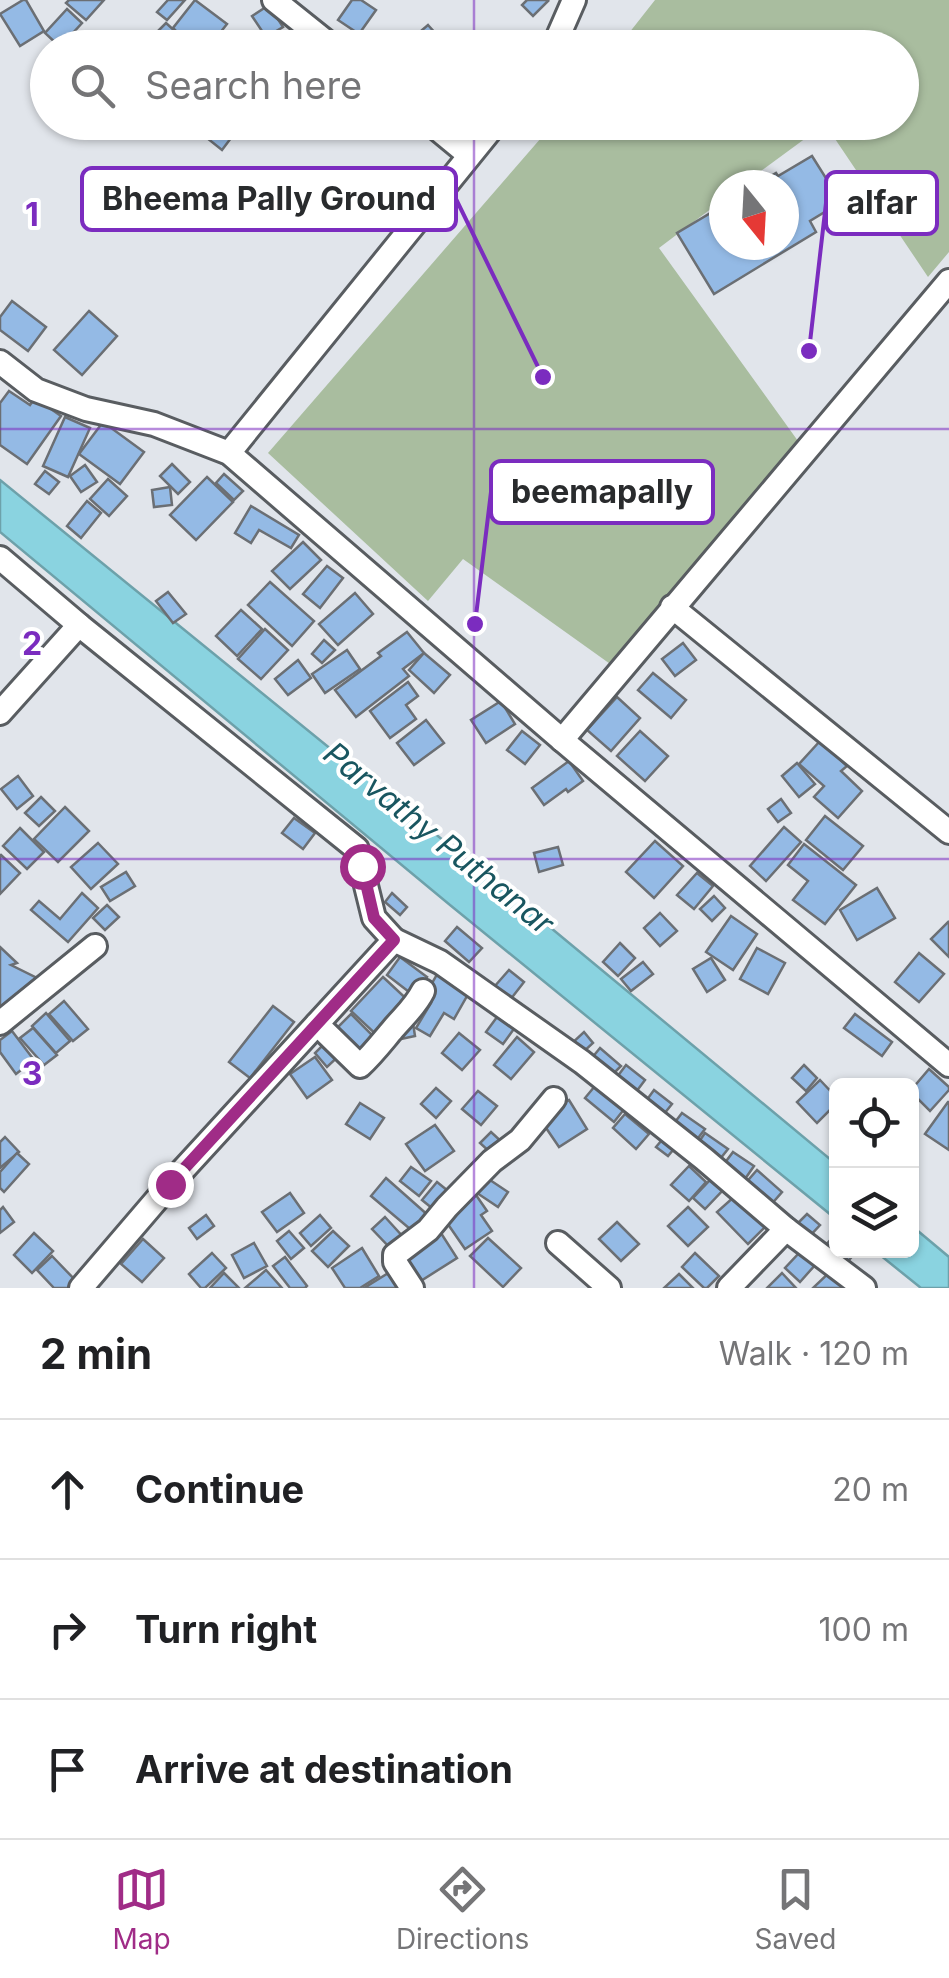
<!DOCTYPE html>
<html lang="en">
<head>
<meta charset="utf-8">
<style>
  :root { --surface:#fff; --page:#f6f6f6; --text:#202124; --muted:#757577; --line:#e0e0e0; --accent:#a02c87 }
  body { margin:0; font-family:Inter,sans-serif; background:var(--page); color:var(--text) }
  .controls { position:absolute; right:30px; bottom:30px; display:grid; overflow:hidden; border-radius:15px; box-shadow:0 2px 8px #0004 }
  .controls button { width:90px; height:90px; display:grid; place-items:center; padding:0; border:0; border-bottom:2px solid var(--line); background:var(--surface); color:var(--text); font:50px sans-serif }
  .compass { position:absolute; left:709px; top:170px; width:90px; height:90px; border-radius:50%; background:var(--surface); box-shadow:0 2px 8px #0004; rotate:162deg }
  .stop { position:absolute; width:30px; height:30px; margin:-22px; border:8px solid #a02c87; border-radius:50%; background:#fff }
  .stop.end { background:#a02c87; border-color:#fff; box-shadow:0 2px 10px #0008 }
  .list { margin:0; padding:0; list-style:none }
  h2 { display:flex; justify-content:space-between; align-items:center; height:130px; margin:0; padding:0 40px; font-size:42px }
  h2 small { font-size:32px; font-weight:400; color:var(--muted) }
  .list li { display:grid; grid-template-columns:65px 1fr auto; gap:30px; align-items:center; box-sizing:border-box; height:140px; padding:0 40px; border-top:2px solid var(--line) }
  .list b { display:block; font-size:38px; white-space:nowrap }
  .list em { font-size:32px; font-style:normal; color:var(--muted) }
  .icon { flex:none; width:55px; height:55px; fill:none; stroke:currentColor; stroke-width:2; stroke-linecap:round; stroke-linejoin:round }
  .map { position:relative; flex:none; width:949px; height:1288px; overflow:hidden }
  .search { position:absolute; background:var(--surface); box-shadow:0 2px 8px #0004; left:30px; right:30px; top:30px; height:110px; display:flex; align-items:center; gap:25px; box-sizing:border-box; padding:0 35px; border-radius:55px; color:var(--muted); font-size:38px }
  .sheet { height:550px; background:var(--surface) }
  nav { display:flex; justify-content:space-around; align-items:center; box-sizing:border-box; height:140px; border-top:2px solid var(--line); background:var(--surface); font-size:28px; color:var(--muted) }
  nav a { display:grid; justify-items:center; gap:5px }
  nav .on { color:var(--accent) }
  .map>svg:first-child { display:block }
  .green { fill:#a9bd9f }
  .water { fill:#8ad3e0; stroke:#6da1aa; stroke-width:2.5 }
  .building { fill:#94bae5; stroke:#6b6f74; stroke-width:2.5 }
  .lines { fill:none; stroke-linecap:round; stroke-linejoin:round }
  .minor-casing { stroke:#595d61; stroke-width:28 }
  .minor { stroke:#fff; stroke-width:22 }
  .route { stroke:#a02c87; stroke-width:12 }
  .grid { fill:none; stroke:#7b2cbf; stroke-width:2.5; stroke-opacity:0.55 }
  .labels { text-anchor:middle; dominant-baseline:central; stroke-width:8; stroke-linejoin:round; paint-order:stroke }
  .water-label { font-size:32px; font-style:italic; fill:#195660; stroke:#fff }
  .grid-label { font-size:32px; text-anchor:middle; font-weight:bold; fill:#7b2cbf; stroke:#fff; stroke-width:8; stroke-linejoin:round; paint-order:stroke }
  .leader { fill:none; stroke:#7b2cbf; stroke-width:4 }
  .callout-dot { fill:#7b2cbf; stroke:#fff; stroke-width:4 }
  .callout { fill:#fff; stroke:#7b2cbf; stroke-width:4 }
  .callout-label { font-size:32px; text-anchor:middle; font-weight:bold; fill:#292b2d }
</style>
</head>
<body>
<div class="map">
<svg width="949" height="1288" viewBox="0 0 949 1288">
  <rect width="100%" height="100%" fill="#e1e5eb"/>
  <polygon class="green" points="655,0 949,0 949,252 928,277 825,124 742,185 724,185 724,199 659,248 798,441 613,666 463,559 428,601 268,453 554,123 902,122 902,48 618,47"/>
  <g class="water">
    <polygon points="0,480 551,928 836,1164 836,1219 450,905 0,532"/>
    <polygon points="912,1226 949,1257 949,1288 921,1288 875,1251 912,1250"/>
  </g>
  <g class="building">
    <polygon points="23,0 26,0 44,31 20,46 0,14"/>
    <polygon points="69,0 104,0 86,20 66,3"/>
    <polygon points="168,0 185,0 167,20 157,12"/>
    <polygon points="195,0 227,24 208,48 170,48 180,35 173,28"/>
    <polygon points="352,0 361,0 376,10 359,34 338,20"/>
    <polygon points="527,0 546,0 548,1 533,16 522,5"/>
    <polygon points="269,5 283,27 266,37 252,16"/>
    <polygon points="67,9 82,23 60,47 45,33"/>
    <polygon points="166,23 176,32 159,48 150,39"/>
    <polygon points="428,25 436,34 428,41 434,48 401,48"/>
    <polygon points="130,122 156,122 141,135"/>
    <polygon points="187,122 243,122 222,150"/>
    <polygon points="812,156 841,202 810,221 816,232 714,294 677,233 724,205 724,245 784,245 784,185 756,185 776,173 778,176"/>
    <polygon points="12,301 46,327 28,351 0,330 0,317"/>
    <polygon points="89,311 117,336 82,375 54,350"/>
    <polygon points="9,391 30,405 35,398 61,416 27,464 0,445 0,403"/>
    <polygon points="65,417 90,428 68,477 43,466"/>
    <polygon points="103,422 144,452 120,484 79,454"/>
    <polygon points="172,464 190,482 178,494 160,476"/>
    <polygon points="85,465 97,482 81,492 70,476"/>
    <polygon points="45,471 59,482 49,494 35,484"/>
    <polygon points="224,474 243,491 234,500 216,483"/>
    <polygon points="207,477 233,502 196,540 170,515"/>
    <polygon points="108,479 127,496 109,516 90,499"/>
    <polygon points="170,487 172,505 154,507 152,490"/>
    <polygon points="87,501 101,513 81,538 67,526"/>
    <polygon points="251,506 299,535 291,548 259,530 251,543 235,533"/>
    <polygon points="303,542 321,560 290,589 272,571"/>
    <polygon points="327,566 343,578 320,608 303,594"/>
    <polygon points="270,582 314,621 292,646 248,605"/>
    <polygon points="168,592 186,614 173,623 156,601"/>
    <polygon points="355,593 373,614 338,645 319,624"/>
    <polygon points="241,610 262,629 237,656 216,636"/>
    <polygon points="265,629 288,650 261,679 238,659"/>
    <polygon points="407,632 424,653 403,669 409,676 356,717 335,690 381,656 378,653"/>
    <polygon points="324,640 335,650 322,663 312,654"/>
    <polygon points="683,643 696,660 675,676 662,659"/>
    <polygon points="347,650 360,669 325,693 312,674"/>
    <polygon points="424,653 450,675 434,693 409,670"/>
    <polygon points="298,660 311,678 288,695 275,679"/>
    <polygon points="653,673 686,700 671,718 638,690"/>
    <polygon points="408,682 418,696 406,705 416,719 390,738 370,711"/>
    <polygon points="617,697 640,718 611,751 587,730"/>
    <polygon points="501,701 515,724 486,743 471,720"/>
    <polygon points="426,720 444,743 414,765 397,743"/>
    <polygon points="522,731 540,745 525,764 507,750"/>
    <polygon points="640,731 668,756 645,781 617,756"/>
    <polygon points="820,741 847,766 841,771 862,791 838,818 814,797 824,786 799,764"/>
    <polygon points="569,761 583,781 568,792 566,789 544,805 532,788"/>
    <polygon points="797,763 815,784 799,797 782,776"/>
    <polygon points="18,776 33,796 17,809 1,789"/>
    <polygon points="41,797 55,811 39,826 25,813"/>
    <polygon points="781,799 791,813 778,822 768,809"/>
    <polygon points="65,807 89,831 58,862 34,839"/>
    <polygon points="825,816 863,846 843,870 806,840"/>
    <polygon points="294,818 315,833 303,849 282,833"/>
    <polygon points="784,827 801,842 766,881 750,866"/>
    <polygon points="20,828 44,852 27,869 3,846"/>
    <polygon points="655,841 683,866 654,898 626,872"/>
    <polygon points="98,843 118,864 91,889 71,867"/>
    <polygon points="804,844 856,885 825,924 793,900 808,881 788,865"/>
    <polygon points="558,847 563,865 539,872 534,853"/>
    <polygon points="1,855 20,873 0,894 0,856"/>
    <polygon points="126,872 135,886 110,901 101,887"/>
    <polygon points="697,873 713,886 694,909 677,895"/>
    <polygon points="877,888 895,918 857,940 840,910"/>
    <polygon points="82,893 98,908 68,942 31,910 39,901 60,919"/>
    <polygon points="392,893 407,907 400,915 385,902"/>
    <polygon points="714,896 725,908 712,921 700,909"/>
    <polygon points="107,905 119,917 105,930 93,918"/>
    <polygon points="660,913 677,931 660,946 644,928"/>
    <polygon points="731,916 757,934 733,970 706,952"/>
    <polygon points="948,922 949,924 949,957 931,939"/>
    <polygon points="457,927 482,948 469,962 445,941"/>
    <polygon points="620,943 635,958 618,976 603,962"/>
    <polygon points="0,947 17,963 11,965 41,980 0,1009"/>
    <polygon points="757,948 785,963 768,994 740,979"/>
    <polygon points="919,953 944,974 919,1002 895,982"/>
    <polygon points="400,957 427,977 413,995 387,975"/>
    <polygon points="711,958 725,980 707,992 693,969"/>
    <polygon points="643,962 653,974 631,991 621,979"/>
    <polygon points="509,970 524,982 510,1000 494,987"/>
    <polygon points="439,971 471,989 454,1019 444,1013 430,1036 416,1028 431,1003 423,999"/>
    <polygon points="383,977 413,1005 381,1039 351,1011"/>
    <polygon points="64,1001 88,1029 73,1041 49,1014"/>
    <polygon points="273,1006 294,1022 250,1078 229,1062"/>
    <polygon points="46,1013 70,1041 56,1053 32,1026"/>
    <polygon points="500,1013 516,1026 503,1044 486,1032"/>
    <polygon points="351,1014 379,1042 360,1061 332,1033"/>
    <polygon points="855,1014 892,1042 882,1056 844,1028"/>
    <polygon points="413,1023 415,1036 401,1039 398,1025"/>
    <polygon points="33,1028 57,1055 44,1065 20,1038"/>
    <polygon points="12,1031 34,1060 16,1074 0,1052 0,1040"/>
    <polygon points="584,1032 593,1043 580,1055 571,1044"/>
    <polygon points="459,1033 480,1050 462,1070 442,1053"/>
    <polygon points="517,1037 534,1052 511,1079 494,1065"/>
    <polygon points="330,1038 343,1052 327,1067 315,1053"/>
    <polygon points="600,1048 621,1066 611,1076 591,1059"/>
    <polygon points="315,1057 332,1080 307,1098 290,1074"/>
    <polygon points="626,1065 645,1080 633,1096 614,1081"/>
    <polygon points="804,1065 817,1078 806,1091 792,1078"/>
    <polygon points="929,1069 949,1087 949,1090 930,1111 912,1093 912,1089"/>
    <polygon points="600,1080 629,1103 614,1122 585,1098"/>
    <polygon points="820,1080 836,1097 836,1104 817,1123 797,1102"/>
    <polygon points="436,1088 451,1101 436,1118 421,1104"/>
    <polygon points="654,1090 672,1104 660,1119 643,1105"/>
    <polygon points="478,1091 497,1106 481,1125 462,1109"/>
    <polygon points="569,1100 587,1129 559,1147 540,1119"/>
    <polygon points="948,1102 949,1102 949,1150 925,1134"/>
    <polygon points="360,1103 384,1118 370,1139 346,1124"/>
    <polygon points="682,1113 705,1129 695,1142 672,1126"/>
    <polygon points="625,1114 649,1134 636,1149 613,1128"/>
    <polygon points="435,1125 454,1151 425,1171 406,1144"/>
    <polygon points="491,1132 504,1144 493,1155 480,1143"/>
    <polygon points="705,1133 728,1149 720,1159 698,1143"/>
    <polygon points="667,1134 678,1144 668,1156 656,1147"/>
    <polygon points="5,1137 19,1152 0,1168 0,1142"/>
    <polygon points="733,1152 754,1166 745,1179 724,1164"/>
    <polygon points="17,1153 29,1164 4,1192 0,1188 0,1172"/>
    <polygon points="689,1166 706,1182 689,1201 671,1185"/>
    <polygon points="411,1167 431,1181 419,1196 400,1181"/>
    <polygon points="757,1170 782,1192 769,1207 744,1185"/>
    <polygon points="481,1174 508,1192 498,1207 471,1189"/>
    <polygon points="386,1178 430,1217 416,1234 371,1196"/>
    <polygon points="712,1178 724,1189 705,1209 693,1198"/>
    <polygon points="437,1182 453,1195 438,1213 422,1200"/>
    <polygon points="290,1193 304,1213 277,1232 262,1212"/>
    <polygon points="476,1195 487,1211 481,1215 492,1231 465,1249 443,1217"/>
    <polygon points="735,1196 765,1227 748,1244 717,1212"/>
    <polygon points="3,1207 14,1222 0,1233 0,1210"/>
    <polygon points="688,1207 708,1227 688,1246 668,1226"/>
    <polygon points="807,1214 820,1225 808,1238 795,1226"/>
    <polygon points="206,1215 214,1226 197,1239 189,1228"/>
    <polygon points="320,1215 331,1228 311,1246 300,1233"/>
    <polygon points="385,1217 405,1239 393,1251 372,1229"/>
    <polygon points="617,1222 639,1244 621,1261 599,1239"/>
    <polygon points="439,1230 457,1258 416,1284 397,1257"/>
    <polygon points="289,1231 304,1248 291,1259 277,1241"/>
    <polygon points="333,1231 349,1246 328,1267 312,1251"/>
    <polygon points="34,1233 53,1251 32,1273 14,1255"/>
    <polygon points="835,1235 836,1250 852,1250 855,1253 843,1267 823,1248"/>
    <polygon points="488,1238 521,1268 503,1287 470,1256"/>
    <polygon points="143,1239 164,1258 142,1282 121,1264"/>
    <polygon points="254,1243 267,1266 244,1278 232,1255"/>
    <polygon points="362,1248 379,1276 360,1288 345,1288 332,1268"/>
    <polygon points="801,1251 816,1264 800,1282 785,1268"/>
    <polygon points="212,1253 226,1268 205,1288 201,1288 189,1274"/>
    <polygon points="695,1253 719,1276 707,1288 704,1288 682,1267"/>
    <polygon points="52,1256 76,1281 68,1288 54,1288 37,1270"/>
    <polygon points="285,1257 307,1286 305,1288 290,1288 273,1266"/>
    <polygon points="834,1268 853,1288 813,1288"/>
    <polygon points="266,1270 282,1288 245,1288"/>
    <polygon points="390,1272 400,1288 364,1288"/>
    <polygon points="224,1273 239,1288 210,1288"/>
    <polygon points="782,1273 796,1288 767,1288"/>
    <polygon points="679,1274 693,1288 664,1288"/>
  </g>
  <g class="lines">
    <defs>
      <g id="minor">
        <polyline points="274,0 334,48"/>
        <polyline points="553,48 574,0"/>
        <polyline points="429,122 469,155"/>
        <polyline points="0,362 36,390 86,409 154,424 229,453 562,740 949,1065"/>
        <polyline points="229,453 497,122"/>
        <polyline points="0,558 79,625 357,849 374,918 394,940 170,1184 81,1288"/>
        <polyline points="672,607 949,832"/>
        <polyline points="0,713 79,625"/>
        <polyline points="562,740 949,281"/>
        <polyline points="394,940 440,962 582,1062 704,1159 786,1229 864,1288"/>
        <polyline points="0,1023 95,946"/>
        <path d="M317,1024l43,42c13,-12 22,-24 33,-37 11,-13 22,-22 30,-38"/>
        <polyline points="558,1243 609,1288"/>
        <polyline points="412,1288 395,1262 395,1255 428,1230 447,1207 492,1161 520,1140 554,1099"/>
        <polyline points="729,1288 786,1229"/>
      </g>
    </defs>
    <use href="#minor" class="minor-casing"/>
    <use href="#minor" class="minor"/>
  </g>
  <g class="lines">
    <polyline class="route" points="170,1184 394,940 374,918 362,866"/>
  </g>
  <path class="grid" d="M474,0v48M474,122v1166M0,429h949M0,859h949"/>
  <g class="labels">
    <g class="water-label">
      <text transform="translate(439 838) rotate(39)">Parvathy Puthanar</text>
    </g>
  </g>
  <g class="grid-label">
    <text x="32" y="226">1</text>
    <text x="32" y="655">2</text>
    <text x="32" y="1085">3</text>
  </g>
  <path class="leader" d="M543 377L456 199M809 351L826 203M475 624L491 492"/>
  <g class="callout-dot">
    <circle cx="543" cy="377" r="10"/>
    <circle cx="809" cy="351" r="10"/>
    <circle cx="475" cy="624" r="10"/>
  </g>
  <g class="callout">
    <rect x="82" y="168" width="374" height="62" rx="10"/>
    <rect x="826" y="172" width="111" height="62" rx="10"/>
    <rect x="491" y="461" width="222" height="62" rx="10"/>
  </g>
  <g class="callout-label">
    <text x="269" y="210">Bheema Pally Ground</text>
    <text x="882" y="214">alfar</text>
    <text x="602" y="503">beemapally</text>
  </g>
</svg>
<div class="controls">
<button><svg class="icon" aria-label="locate" viewBox="0 0 24 24"><circle cx="12" cy="12" r="6"/><path d="M12 2v4M12 18v4M2 12h4M18 12h4"/></svg></button>
<button><svg class="icon" aria-label="layers" viewBox="0 0 24 24"><path d="M12 4l9 5-9 5-9-5zM3 14l9 5 9-5"/></svg></button>
</div>
<svg class="compass" viewBox="-18 -18 36 36"><path d="M0-13l5 13h-10z" fill="#e53935"/><path d="M0 13l5-13h-10z" fill="#757577"/></svg>
<div class="stop" style="left:362px;top:866px"></div>
<div class="stop end" style="left:170px;top:1184px"></div>
<div class="search"><svg class="icon" aria-label="search" viewBox="0 0 24 24"><circle cx="10" cy="10" r="6"/><path d="M15 15l6 6"/></svg>Search here</div>
</div>
<section class="sheet">
<h2>2 min<small>Walk · 120 m</small></h2>
<ul class="list">
<li><svg class="icon" aria-label="ahead" viewBox="0 0 24 24"><path d="M12 20V5M6 11l6-6 6 6"/></svg><div><b>Continue</b></div><em>20 m</em></li>
<li><svg class="icon" aria-label="right" viewBox="0 0 24 24"><path d="M7 20v-9h11M14 6l5 5-5 5"/></svg><div><b>Turn right</b></div><em>100 m</em></li>
<li><svg class="icon" aria-label="arrive" viewBox="0 0 24 24"><path d="M6 21V4h12l-3 4 3 4H6"/></svg><div><b>Arrive at destination</b></div></li>
</ul>
</section>
<nav>
<a class="on"><svg class="icon" aria-label="map" viewBox="0 0 24 24"><path d="M3 6l6-2 6 2 6-2v14l-6 2-6-2-6 2zM9 4v14M15 6v14"/></svg>Map</a>
<a><svg class="icon" aria-label="directions" viewBox="0 0 24 24"><path d="M12 3l9 9-9 9-9-9zM9 14v-3h6M13 9l2 2-2 2"/></svg>Directions</a>
<a><svg class="icon" aria-label="saved" viewBox="0 0 24 24"><path d="M7 4h10v16l-5-4-5 4z"/></svg>Saved</a>
</nav>
</body>
</html>
